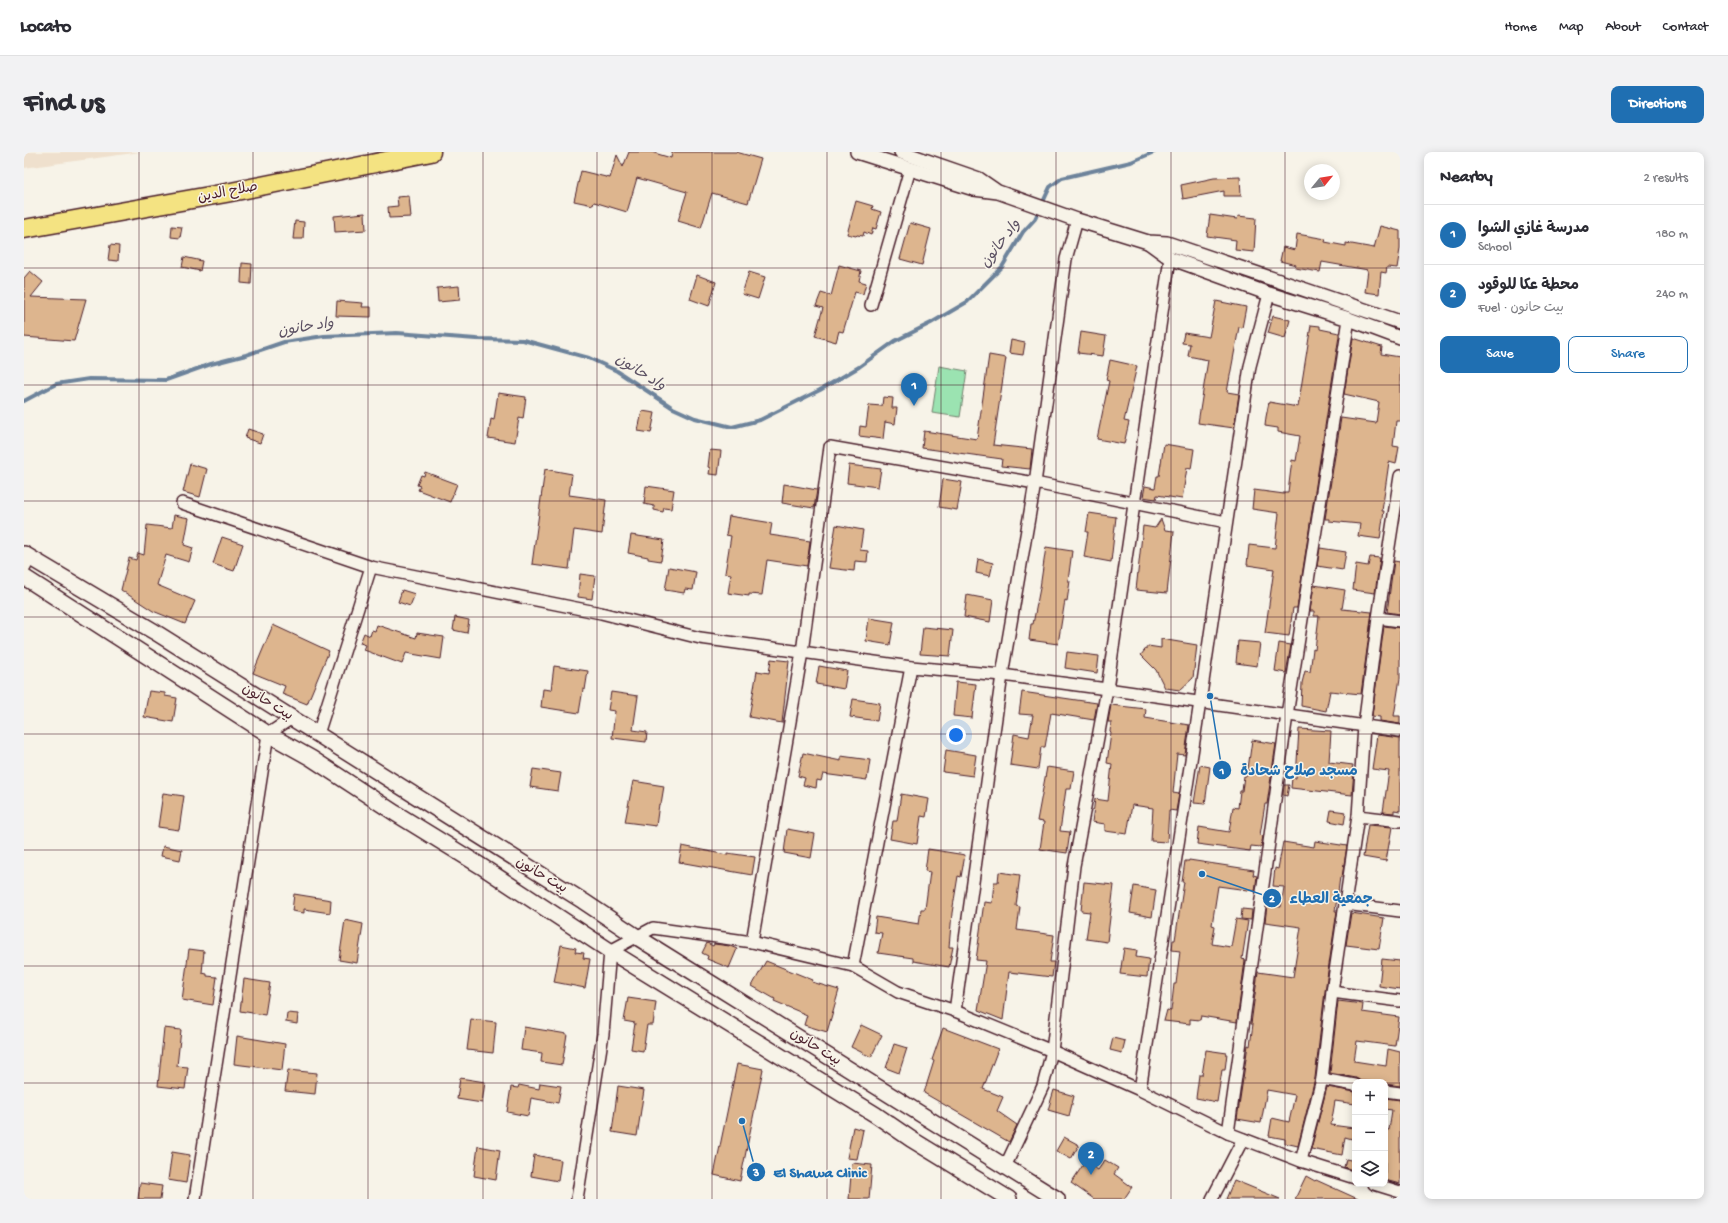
<!DOCTYPE html>
<html lang="en">
<head>
<meta charset="utf-8">
<style>
  :root { --surface:#fff; --page:#f2f2f3; --text:#2b2b33; --muted:#7c7c81; --line:#e1e1e2; --accent:#1f6fb2 }
  body { margin:0; font-family:"Gochi Hand","Playpen Sans Arabic",sans-serif; background:var(--page); color:var(--text) }
  .controls { position:absolute; right:12px; bottom:12px; display:grid; overflow:hidden; border-radius:8px; box-shadow:0 2px 10px #0003 }
  .controls button { width:36px; height:36px; display:grid; place-items:center; padding:0; border:0; border-bottom:1px solid var(--line); background:var(--surface); color:var(--text); font:20px sans-serif }
  .compass { position:absolute; left:1280px; top:12px; width:36px; height:36px; border-radius:50%; background:var(--surface); box-shadow:0 2px 10px #0003; rotate:60deg }
  .you { position:absolute; left:932px; top:583px; width:14px; height:14px; margin:-10px; border:3px solid #fff; border-radius:50%; background:#1a73e8; box-shadow:0 0 0 6px #1a73e833 }
  .badge { display:grid; place-items:center; width:26px; height:26px; border-radius:50%; background:var(--accent); color:#fff; font-size:13px; font-weight:700 }
  .pin { position:absolute; translate:-50% -33px; filter:drop-shadow(0 1px 2px #0008) }
  .pin::after { content:''; position:absolute; top:21px; width:14px; height:12px; background:inherit; clip-path:polygon(0 0,100% 0,50% 100%) }
  .list { margin:0; padding:0; list-style:none }
  h2 { display:flex; justify-content:space-between; align-items:center; height:52px; margin:0; padding:0 16px; font-size:17px }
  h2 small { font-size:13px; font-weight:400; color:var(--muted) }
  .list li { display:grid; grid-template-columns:26px 1fr auto; gap:12px; align-items:center; box-sizing:border-box; height:60px; padding:0 16px; border-top:1px solid var(--line) }
  .list b { display:block; font-size:15px; white-space:nowrap }
  .list p { margin:0; font-size:13px; white-space:nowrap; color:var(--muted) }
  .list em { font-size:13px; font-style:normal; color:var(--muted) }
  .actions { display:flex; gap:8px; padding:12px 16px }
  .actions a { flex:1; padding:9px 0; border:1px solid var(--accent); border-radius:8px; text-align:center; font-size:14px; color:var(--accent) }
  .actions .main { background:var(--accent); color:#fff }
  .icon { flex:none; width:22px; height:22px; fill:none; stroke:currentColor; stroke-width:2; stroke-linecap:round; stroke-linejoin:round }
  .map { position:relative; flex:none; width:1376px; height:1047px; overflow:hidden; border-radius:8px }
  header { display:flex; align-items:center; gap:24px; box-sizing:border-box; height:56px; padding:0 20px; background:var(--surface); border-bottom:1px solid var(--line) }
  header strong { font-size:19px }
  nav { display:flex; gap:22px; margin-inline-start:auto; font-size:14px }
  .intro { display:flex; align-items:center; justify-content:space-between; box-sizing:border-box; height:96px; padding:0 24px }
  h1 { margin:0; font-size:28px }
  .button { padding:10px 18px; border-radius:8px; background:var(--accent); color:#fff; font-size:14px; font-weight:700 }
  main { display:flex; gap:24px; padding:0 24px }
  aside { flex:1; background:var(--surface); border-radius:8px; box-shadow:0 2px 10px #0003 }
  .map>svg:first-child { display:block }
  .built { fill:#efe0cd }
  .green { fill:#9be3b1; stroke:#72816e }
  .lines { fill:none; stroke-linecap:round; stroke-linejoin:round }
  .stream { stroke:#6d839b; stroke-width:4 }
  .building { fill:#ddb58e; stroke:#4a1f2b }
  .minor-casing { stroke:#4a1f2b; stroke-width:14 }
  .tertiary-casing { stroke:#4a1f2b; stroke-width:16 }
  .secondary-casing { stroke:#4a1f2b; stroke-width:18 }
  .trunk-casing { stroke:#4a1f2b; stroke-width:21 }
  .minor { stroke:#f7f3e8; stroke-width:11 }
  .tertiary { stroke:#f7f3e8; stroke-width:13 }
  .secondary { stroke:#f7f3e8; stroke-width:15 }
  .trunk { stroke:#f4e382; stroke-width:18 }
  .grid { fill:none; stroke:#4a1f2b; stroke-width:1; stroke-opacity:0.55 }
  .labels { text-anchor:middle; dominant-baseline:central; stroke-width:3; stroke-linejoin:round; paint-order:stroke }
  .street-label { font-size:14px; fill:#4a1f2b; stroke:#f7f3e8 }
  .water-label { font-size:15px; font-style:italic; fill:#5c5163; stroke:#f7f3e8 }
  .leader { fill:none; stroke:#1f6fb2; stroke-width:1.5 }
  .callout-dot { fill:#1f6fb2; stroke:#f7f3e8; stroke-width:1.5 }
  .mark-label { font-size:12px; text-anchor:middle; font-weight:bold; fill:#fff }
  .callout-label { font-size:15px; text-anchor:middle; font-weight:bold; fill:#1f6fb2; stroke:#f7f3e8; stroke-width:3; stroke-linejoin:round; paint-order:stroke }
</style>
</head>
<body>
<header>
<strong>Locato</strong>
<nav><a>Home</a><a>Map</a><a>About</a><a>Contact</a></nav>
</header>
<div class="intro"><h1>Find us</h1><a class="button">Directions</a></div>
<main>
<div class="map">
<svg width="1376" height="1047" viewBox="0 0 1376 1047">
  <rect width="100%" height="100%" fill="#f7f3e8"/>
  <filter id="ink" filterUnits="userSpaceOnUse"><feTurbulence type="fractalNoise" baseFrequency=".025" numOctaves="2"/><feDisplacementMap in="SourceGraphic" scale="8" xChannelSelector="R" yChannelSelector="G"/><feConvolveMatrix kernelMatrix="1 2 1 2 8 2 1 2 1" color-interpolation-filters="sRGB"/></filter>
  <g filter="url(#ink)">
    <polygon class="built" points="0,0 117,0 0,16"/>
    <polygon class="green" points="915,214 943,219 936,265 908,261"/>
    <g class="lines">
      <polyline class="stream" points="0,249 32,232 65,227 142,228 187,212 222,203 260,190 300,184 373,181 452,187 499,188 565,206 593,219 649,256 671,266 708,275 736,268 796,238 835,215 871,189 907,171 943,150 978,115 999,80 1011,67 1026,35 1038,26 1107,10 1130,0"/>
    </g>
    <g class="building">
      <polygon points="605,0 627,0 647,6 648,0 712,0 737,7 724,51 688,41 677,76 654,69 663,40 613,26 603,60 570,50 569,53 550,49 557,19 586,26 593,3 599,15"/>
      <polygon points="1216,25 1217,44 1200,44 1200,39 1159,47 1157,33 1190,26"/>
      <polygon points="385,44 387,65 365,66 364,55 374,54 373,45"/>
      <polygon points="832,49 849,54 848,57 857,60 852,77 849,76 847,83 840,80 839,84 833,83 832,84 823,82"/>
      <polygon points="341,61 342,78 311,80 310,64"/>
      <polygon points="1186,63 1213,67 1214,64 1232,66 1230,100 1211,98 1212,88 1183,84"/>
      <polygon points="271,69 280,70 279,87 269,87"/>
      <polygon points="886,71 907,77 898,113 876,107"/>
      <polygon points="148,74 158,75 156,86 147,85"/>
      <polygon points="1356,74 1376,79 1376,97 1373,116 1363,115 1362,121 1357,120 1355,142 1341,140 1344,118 1298,110 1296,120 1271,116 1272,113 1256,109 1259,95 1271,98 1273,82 1302,87 1301,90 1322,94 1322,91 1350,96"/>
      <polygon points="86,93 95,94 94,109 84,108"/>
      <polygon points="160,105 178,109 176,119 158,115"/>
      <polygon points="218,111 228,112 227,132 217,131"/>
      <polygon points="815,113 837,119 835,129 842,131 839,142 831,140 819,180 815,179 812,190 791,184 799,156 792,154 797,141 807,144"/>
      <polygon points="6,119 19,130 7,145 62,147 50,189 0,185 0,126"/>
      <polygon points="725,120 741,125 734,147 718,142"/>
      <polygon points="673,123 692,130 685,154 666,147"/>
      <polygon points="435,134 436,148 414,150 413,136"/>
      <polygon points="313,149 339,151 338,155 347,155 347,165 312,164"/>
      <polygon points="1192,149 1222,155 1218,176 1215,175 1203,240 1215,242 1210,276 1174,271 1184,208 1164,204 1166,192 1158,191 1160,181 1185,185"/>
      <polygon points="1249,164 1266,168 1261,186 1244,181"/>
      <polygon points="1287,173 1296,174 1296,177 1315,181 1315,184 1273,456 1269,456 1265,484 1241,481 1250,417 1223,413 1225,393 1251,396 1255,361 1228,357 1230,338 1260,342 1260,340 1264,340 1268,308 1272,309 1276,284 1254,280 1254,276 1241,274 1242,265 1245,250 1274,255"/>
      <polygon points="1057,180 1082,184 1079,204 1054,201"/>
      <polygon points="1329,186 1358,195 1357,202 1376,205 1376,269 1372,269 1369,294 1375,295 1372,312 1365,310 1358,359 1360,359 1356,387 1334,384 1336,372 1305,369 1305,367 1301,367 1317,266 1352,271 1355,250 1320,242"/>
      <polygon points="987,188 1001,191 999,203 985,201"/>
      <polygon points="965,203 982,206 969,293 1008,297 1006,317 977,314 978,307 898,296 900,279 953,287"/>
      <polygon points="1086,208 1113,214 1100,269 1105,270 1100,292 1073,287 1085,229 1082,228"/>
      <polygon points="474,241 502,245 499,267 495,266 491,290 464,286 467,267 470,268"/>
      <polygon points="859,245 869,246 868,256 873,256 871,272 861,270 859,287 835,284 836,274 842,275 845,253 858,254"/>
      <polygon points="618,259 631,261 627,281 614,279"/>
      <polygon points="224,277 239,282 236,291 221,286"/>
      <polygon points="1140,292 1170,297 1167,317 1163,316 1158,347 1133,343 1132,347 1119,345 1121,334 1131,336 1133,324 1135,324"/>
      <polygon points="686,298 697,299 694,323 685,322 686,316 684,315"/>
      <polygon points="166,312 183,317 176,345 159,340"/>
      <polygon points="825,313 857,317 854,335 823,331"/>
      <polygon points="521,317 548,322 545,343 582,348 578,382 550,378 545,417 508,412"/>
      <polygon points="401,320 433,332 426,350 394,338 396,334 393,333 397,323 400,324"/>
      <polygon points="919,327 938,330 933,358 915,355"/>
      <polygon points="760,332 793,338 790,356 758,351"/>
      <polygon points="622,334 650,338 647,357 640,356 639,360 630,358 630,354 620,352"/>
      <polygon points="1065,361 1092,365 1087,410 1060,405 1064,380 1062,380"/>
      <polygon points="150,363 165,366 160,393 169,396 165,410 142,403 133,433 171,449 161,472 129,459 97,438 105,406 112,408 114,401 120,403 123,373 148,376"/>
      <polygon points="705,364 748,371 746,383 786,389 783,414 743,408 738,443 725,442 725,444 704,441 707,422 701,421 707,384 702,383"/>
      <polygon points="1137,367 1141,378 1150,379 1143,441 1112,438 1119,374 1131,376"/>
      <polygon points="812,373 839,378 836,398 844,399 843,410 831,409 830,419 805,416"/>
      <polygon points="607,383 640,388 637,409 624,407 624,405 604,401"/>
      <polygon points="198,385 219,392 210,419 189,412"/>
      <polygon points="1022,395 1048,399 1044,429 1046,429 1043,449 1041,448 1034,492 1005,488 1007,472 1009,472 1016,436"/>
      <polygon points="1296,396 1322,400 1319,418 1293,414"/>
      <polygon points="1346,405 1356,406 1351,441 1329,438 1332,412 1344,414"/>
      <polygon points="954,407 969,411 966,424 952,421"/>
      <polygon points="1370,409 1376,410 1376,462 1363,460"/>
      <polygon points="645,415 672,420 669,438 661,437 660,441 641,438"/>
      <polygon points="556,422 571,424 568,447 554,445"/>
      <polygon points="1290,433 1321,438 1318,457 1348,460 1337,542 1306,539 1302,559 1277,554 1278,531 1281,519 1286,520 1289,497 1291,498 1295,464 1290,464 1290,459 1286,459"/>
      <polygon points="378,438 391,442 386,454 374,450"/>
      <polygon points="943,443 969,448 966,470 940,465"/>
      <polygon points="431,465 445,468 443,481 429,478"/>
      <polygon points="845,466 870,470 866,493 842,489"/>
      <polygon points="249,473 305,499 283,552 258,542 261,534 229,521"/>
      <polygon points="353,473 392,486 393,481 420,485 417,507 382,501 378,512 340,498 342,493 336,491 340,481 346,484 348,478 351,479"/>
      <polygon points="1360,474 1376,476 1376,526 1370,564 1376,564 1376,572 1356,569 1356,565 1348,564"/>
      <polygon points="899,475 929,478 926,504 896,502"/>
      <polygon points="1137,487 1173,493 1169,526 1156,538 1141,536 1132,518 1117,503 1124,494 1137,496"/>
      <polygon points="1214,489 1236,491 1233,514 1212,511"/>
      <polygon points="1255,491 1267,493 1262,521 1251,519"/>
      <polygon points="1043,500 1075,504 1073,521 1041,516"/>
      <polygon points="747,507 765,509 758,571 725,565 733,519 745,521"/>
      <polygon points="530,514 564,519 561,538 559,537 555,561 517,555 519,537 527,538"/>
      <polygon points="795,514 823,519 820,537 792,532"/>
      <polygon points="932,530 952,532 948,566 929,564"/>
      <polygon points="125,539 141,541 141,544 153,546 149,570 120,565"/>
      <polygon points="587,540 614,544 609,578 623,580 622,590 588,586 591,559 584,558"/>
      <polygon points="998,540 1073,551 1070,568 1027,561 1021,595 1017,595 1014,617 986,613 990,582 1005,585 1009,563 995,562"/>
      <polygon points="829,547 856,551 853,569 826,565"/>
      <polygon points="1087,553 1122,557 1121,566 1165,573 1161,603 1153,602 1149,641 1155,642 1152,659 1145,658 1143,690 1127,689 1129,656 1108,653 1103,682 1081,679 1081,672 1068,670 1071,647 1084,649 1088,612 1083,611 1087,581 1086,580 1087,570 1084,570"/>
      <polygon points="1275,577 1307,579 1305,610 1329,613 1328,617 1330,618 1328,643 1267,636 1268,626 1272,626"/>
      <polygon points="1353,583 1376,586 1376,659 1370,658 1370,661 1359,660 1365,619 1348,617"/>
      <polygon points="1228,588 1252,592 1243,652 1241,652 1236,683 1239,684 1237,695 1227,694 1226,699 1173,692 1175,675 1205,680 1209,655 1214,656 1216,639 1218,639 1220,624 1223,624"/>
      <polygon points="922,598 952,603 949,624 919,620"/>
      <polygon points="779,601 817,609 817,604 846,608 843,628 799,622 797,629 793,628 792,636 779,633 781,626 774,624"/>
      <polygon points="1176,613 1186,615 1181,652 1170,651"/>
      <polygon points="1023,615 1050,619 1047,637 1042,637 1036,679 1046,680 1043,701 1016,697 1020,670 1013,669"/>
      <polygon points="509,617 537,621 534,639 506,635"/>
      <polygon points="609,629 640,634 637,652 635,652 632,674 601,670"/>
      <polygon points="1260,633 1265,633 1263,644 1259,643"/>
      <polygon points="139,641 160,644 155,678 134,675"/>
      <polygon points="877,642 905,647 902,665 897,664 893,692 866,687 869,669 873,669"/>
      <polygon points="1307,658 1322,660 1320,672 1305,669"/>
      <polygon points="1344,673 1368,675 1362,709 1339,705"/>
      <polygon points="763,677 791,682 787,706 760,701"/>
      <polygon points="1291,689 1323,694 1318,725 1316,725 1314,740 1311,759 1313,759 1301,839 1291,926 1274,994 1261,991 1261,987 1245,984 1248,966 1265,970 1271,943 1243,938 1237,971 1213,967 1224,893 1226,894 1229,872 1227,872 1234,820 1269,825 1277,775 1241,770 1243,753 1257,755 1260,735 1249,734 1251,716 1254,717 1259,690 1290,695"/>
      <polygon points="139,694 158,698 156,708 137,704"/>
      <polygon points="658,694 703,703 703,701 731,705 728,723 655,710"/>
      <polygon points="904,697 941,703 937,725 934,724 928,761 925,795 929,795 925,815 889,809 889,806 854,801 858,781 850,780 852,765 895,772 897,757 901,757 906,720 901,719"/>
      <polygon points="1165,708 1230,718 1229,723 1233,724 1231,739 1194,734 1188,773 1191,774 1188,792 1207,795 1212,767 1224,769 1218,807 1221,808 1213,870 1177,864 1176,868 1166,867 1166,872 1140,869 1143,858 1147,859 1150,832 1152,832 1156,799 1148,798 1149,788 1151,788 1160,730 1158,730 1161,709 1165,709"/>
      <polygon points="975,720 996,723 992,754 996,755 993,778 1030,783 1026,810 1030,810 1028,825 985,820 979,868 954,858 962,809 952,808 960,750 968,751 970,730 974,730"/>
      <polygon points="1060,730 1090,733 1083,790 1062,787 1066,760 1057,759"/>
      <polygon points="1110,734 1132,738 1128,765 1106,761"/>
      <polygon points="270,742 307,748 306,761 280,757 280,761 268,759"/>
      <polygon points="1218,757 1228,758 1227,768 1217,767"/>
      <polygon points="1327,761 1360,766 1355,797 1322,793"/>
      <polygon points="321,768 339,772 333,811 315,808"/>
      <polygon points="683,791 689,794 690,792 706,794 713,797 705,816 683,807 684,804 678,801"/>
      <polygon points="537,793 552,796 551,800 560,801 559,806 566,807 561,836 530,830"/>
      <polygon points="1100,796 1113,798 1112,805 1125,807 1123,825 1096,822"/>
      <polygon points="165,797 180,799 178,821 183,822 183,824 193,825 189,853 158,848"/>
      <polygon points="1358,807 1376,809 1376,837 1355,834"/>
      <polygon points="742,809 789,828 788,830 815,838 803,880 780,873 783,863 750,849 751,847 728,834"/>
      <polygon points="220,827 246,831 241,863 216,859"/>
      <polygon points="604,846 632,850 629,873 623,873 619,899 607,897 611,871 600,869"/>
      <polygon points="1314,849 1339,852 1338,860 1375,865 1371,894 1333,889 1330,909 1362,914 1364,897 1376,900 1376,934 1361,932 1361,930 1336,929 1332,926 1306,921"/>
      <polygon points="263,861 274,862 273,872 262,870"/>
      <polygon points="447,867 472,870 469,901 443,898"/>
      <polygon points="837,873 858,883 847,905 827,895"/>
      <polygon points="500,875 543,882 538,913 517,910 518,901 497,898"/>
      <polygon points="140,876 157,878 153,914 164,915 161,937 134,934"/>
      <polygon points="919,876 974,897 959,937 979,945 973,959 993,973 985,990 900,941 910,909 908,908"/>
      <polygon points="213,884 261,892 258,918 210,912"/>
      <polygon points="1089,886 1101,889 1098,901 1086,898"/>
      <polygon points="870,892 883,896 875,921 862,916"/>
      <polygon points="1182,898 1203,901 1201,918 1198,918 1193,950 1172,946 1175,923 1178,923"/>
      <polygon points="713,912 739,917 716,1029 690,1023"/>
      <polygon points="264,918 293,921 291,942 261,939"/>
      <polygon points="436,926 461,930 458,951 433,947"/>
      <polygon points="516,931 537,934 534,951 507,946 504,964 483,960 487,935 494,936 495,933 515,937"/>
      <polygon points="594,934 620,938 613,984 588,980"/>
      <polygon points="1303,935 1331,940 1331,952 1311,949 1307,973 1330,976 1328,987 1321,985 1318,1003 1287,997"/>
      <polygon points="1030,938 1050,944 1045,964 1024,958"/>
      <polygon points="1361,946 1376,948 1376,1032 1361,1028 1361,977 1365,978 1368,958 1361,957"/>
      <polygon points="829,975 839,978 833,1007 823,1006"/>
      <polygon points="1040,985 1055,993 1047,1007 1032,999"/>
      <polygon points="454,994 476,998 472,1028 450,1024"/>
      <polygon points="148,1000 166,1003 162,1031 144,1028"/>
      <polygon points="510,1003 537,1008 534,1029 507,1024"/>
      <polygon points="1322,1007 1331,1009 1331,1019 1320,1015"/>
      <polygon points="1081,1008 1094,1016 1090,1022 1108,1035 1100,1047 1070,1047 1047,1031 1061,1010 1074,1018"/>
      <polygon points="828,1011 848,1013 845,1047 825,1047"/>
      <polygon points="1282,1024 1291,1029 1292,1028 1334,1047 1271,1047"/>
      <polygon points="1210,1028 1256,1047 1202,1047"/>
      <polygon points="116,1031 138,1034 136,1047 114,1047"/>
    </g>
    <g class="lines">
      <defs>
        <g id="minor">
          <polyline points="847,153 886,17"/>
          <polyline points="158,351 347,415 294,582"/>
          <polyline points="347,415 577,461 676,486 887,515 978,523 1083,537 1376,579"/>
          <polyline points="0,417 6,406"/>
          <polyline points="1354,466 1376,469"/>
          <polyline points="1334,664 1376,669"/>
          <polyline points="1321,752 1376,759"/>
          <polyline points="728,790 778,500 806,295 1011,331 1202,370"/>
          <polyline points="829,814 887,515"/>
          <polyline points="1308,840 1376,849"/>
          <polyline points="931,859 978,523 1011,331 1042,107 1053,68"/>
          <polyline points="1298,927 1331,933"/>
          <polyline points="1116,938 1176,550 1226,214 1245,142"/>
          <polyline points="1361,939 1376,941"/>
          <polyline points="1204,981 1263,563 1325,167"/>
          <polyline points="1277,1009 1298,927 1308,840 1334,664 1340,574 1354,466 1376,324"/>
          <polyline points="981,1015 1019,934 1028,899 1050,714 1083,537 1146,106"/>
          <polyline points="1350,1032 1376,1040"/>
          <polyline points="171,1047 244,582 268,566"/>
          <polyline points="553,1047 579,882 586,799 629,776 728,790 829,814 874,840 931,859 1028,899 1116,938 1204,981 1277,1009 1331,1026"/>
          <polyline points="1188,1047 1219,987"/>
        </g>
        <g id="tertiary">
          <polyline points="833,0 950,37 974,40 1053,68 1124,90 1143,91 1376,170"/>
          <polyline points="877,0 955,27 971,38"/>
          <polyline points="1124,90 1146,106 1245,142 1325,167 1376,186"/>
        </g>
        <g id="secondary">
          <polyline points="0,402 131,480 559,749 613,785 1033,1047"/>
          <polyline points="0,425 244,582 287,606 371,661 457,714 586,799 852,963 887,987 985,1047"/>
        </g>
        <polyline id="trunk" points="0,77 202,41 407,0"/>
      </defs>
      <use href="#minor" class="minor-casing"/>
      <use href="#tertiary" class="tertiary-casing"/>
      <use href="#secondary" class="secondary-casing"/>
      <use href="#trunk" class="trunk-casing"/>
      <use href="#minor" class="minor"/>
      <use href="#tertiary" class="tertiary"/>
      <use href="#secondary" class="secondary"/>
      <use href="#trunk" class="trunk"/>
    </g>
  </g>
  <path class="grid" d="M115,0v1047M229,0v1047M344,0v1047M459,0v1047M573,0v1047M688,0v1047M803,0v1047M917,0v1047M1032,0v1047M1147,0v1047M1261,0v1047M0,116h1376M0,233h1376M0,349h1376M0,465h1376M0,582h1376M0,698h1376M0,814h1376M0,931h1331M1361,931h15"/>
  <g class="labels">
    <g class="street-label">
      <text transform="translate(204 41) rotate(-11)">صلاح الدين</text>
      <text transform="translate(243 551) rotate(32)">بيت حانون</text>
      <text transform="translate(517 724) rotate(31)">بيت حانون</text>
      <text transform="translate(791 896) rotate(32)">بيت حانون</text>
    </g>
    <g class="water-label">
      <text transform="translate(977 92) rotate(-53)">واد حانون</text>
      <text transform="translate(282 176) rotate(-9)">واد حانون</text>
      <text transform="translate(616 221) rotate(32)">واد حانون</text>
    </g>
  </g>
  <path class="leader" d="M1186 544L1198 618M1178 722L1248 746M718 969L732 1020"/>
  <g class="callout-dot">
    <circle cx="1186" cy="544" r="4"/>
    <circle cx="1178" cy="722" r="4"/>
    <circle cx="718" cy="969" r="4"/>
    <circle cx="1198" cy="618" r="10"/>
    <circle cx="1248" cy="746" r="10"/>
    <circle cx="732" cy="1020" r="10"/>
  </g>
  <g class="mark-label">
    <text x="1198" y="622">1</text>
    <text x="1248" y="750">2</text>
    <text x="732" y="1024">3</text>
  </g>
  <g class="callout-label">
    <text x="1275" y="623">مسجد صلاح شحادة</text>
    <text x="1307" y="751">جمعية العطاء</text>
    <text x="796" y="1025">El Shawa Clinic</text>
  </g>
</svg>
<div class="controls">
<button>+</button>
<button>−</button>
<button><svg class="icon" aria-label="layers" viewBox="0 0 24 24"><path d="M12 4l9 5-9 5-9-5zM3 14l9 5 9-5"/></svg></button>
</div>
<svg class="compass" viewBox="-18 -18 36 36"><path d="M0-13l5 13h-10z" fill="#e53935"/><path d="M0 13l5-13h-10z" fill="#7c7c81"/></svg>
<div class="you"></div>
<div class="pin badge" style="left:890px;top:254px">1</div>
<div class="pin badge" style="left:1067px;top:1023px">2</div>
</div>
<aside>
<h2>Nearby<small>2 results</small></h2>
<ul class="list">
<li><span class="badge">1</span><div><b>مدرسة غازي الشوا</b><p>School</p></div><em>180 m</em></li>
<li><span class="badge">2</span><div><b>محطة عكا للوقود</b><p>Fuel · بيت حانون</p></div><em>240 m</em></li>
</ul>
<div class="actions"><a class="main">Save</a><a>Share</a></div>
</aside>
</main>
</body>
</html>
